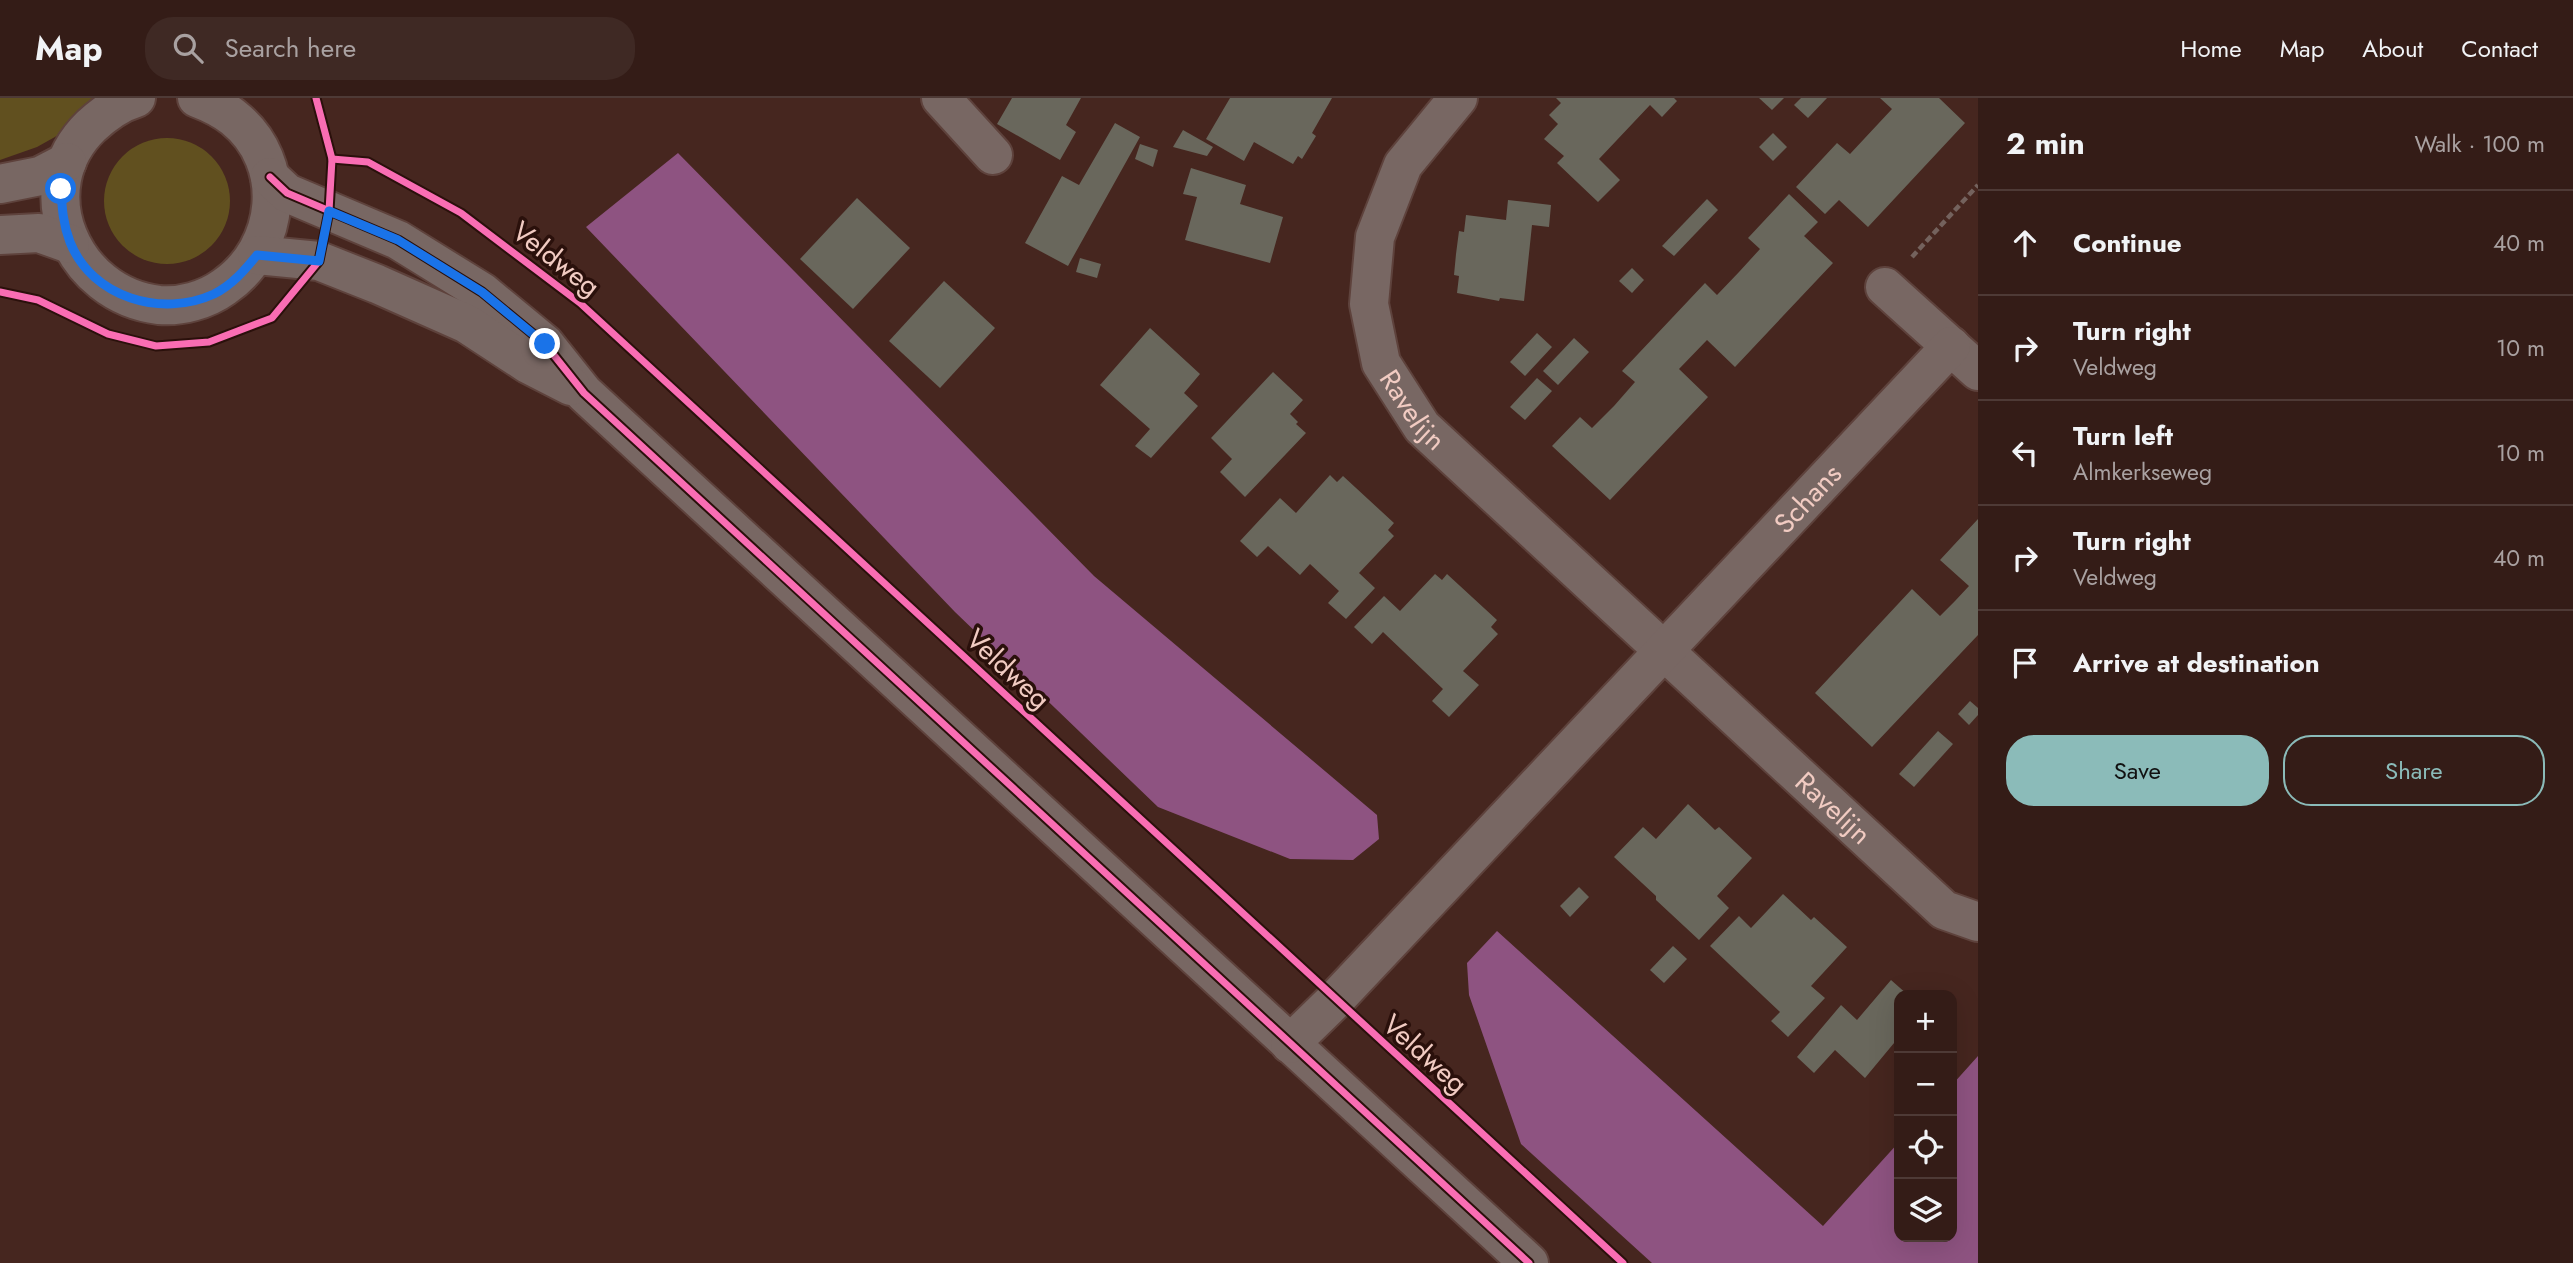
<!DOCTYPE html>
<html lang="en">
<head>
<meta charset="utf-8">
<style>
  :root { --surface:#341c17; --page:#3f2924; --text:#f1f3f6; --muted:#a9a1a1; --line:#4e3a36; --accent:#8bbbb9 }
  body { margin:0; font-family:Jost,sans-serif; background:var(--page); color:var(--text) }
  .controls { position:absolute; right:21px; bottom:21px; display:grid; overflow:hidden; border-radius:14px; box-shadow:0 7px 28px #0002 }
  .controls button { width:63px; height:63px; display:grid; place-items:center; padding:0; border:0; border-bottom:2px solid var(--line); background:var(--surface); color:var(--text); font:35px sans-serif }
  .stop { position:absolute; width:21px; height:21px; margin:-16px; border:5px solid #1a73e8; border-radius:50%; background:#fff }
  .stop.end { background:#1a73e8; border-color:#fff; box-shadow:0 2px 7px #0008 }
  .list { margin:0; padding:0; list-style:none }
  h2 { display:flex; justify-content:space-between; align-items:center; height:91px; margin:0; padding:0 28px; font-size:30px }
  h2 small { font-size:23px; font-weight:400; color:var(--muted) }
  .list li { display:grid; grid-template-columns:46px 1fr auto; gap:21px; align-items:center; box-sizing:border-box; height:105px; padding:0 28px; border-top:2px solid var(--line) }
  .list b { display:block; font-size:26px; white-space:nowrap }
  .list p { margin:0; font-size:23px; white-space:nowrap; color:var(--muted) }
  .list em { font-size:23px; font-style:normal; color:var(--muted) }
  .actions { display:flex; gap:14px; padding:21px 28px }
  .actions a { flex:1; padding:16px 0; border:2px solid var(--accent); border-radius:28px; text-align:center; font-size:24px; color:var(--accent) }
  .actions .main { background:var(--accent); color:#111 }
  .icon { flex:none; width:38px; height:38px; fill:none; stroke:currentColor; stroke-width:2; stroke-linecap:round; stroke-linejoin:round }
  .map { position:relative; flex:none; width:1978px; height:1165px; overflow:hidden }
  header { display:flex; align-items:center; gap:42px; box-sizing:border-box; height:98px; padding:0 35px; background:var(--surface); border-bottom:2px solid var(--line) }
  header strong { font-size:33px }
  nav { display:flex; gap:38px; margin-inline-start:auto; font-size:24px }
  .search { width:490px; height:63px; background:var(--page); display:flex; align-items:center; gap:18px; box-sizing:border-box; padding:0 24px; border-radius:28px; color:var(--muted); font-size:26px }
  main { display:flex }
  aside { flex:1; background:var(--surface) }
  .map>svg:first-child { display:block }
  .green { fill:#61501f }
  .water { fill:#8e5381 }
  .building { fill:#69675c }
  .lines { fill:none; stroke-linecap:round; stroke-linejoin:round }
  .minor-casing { stroke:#5e423c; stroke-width:42 }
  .path { stroke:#74625d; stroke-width:4.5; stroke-dasharray:7 3.5; stroke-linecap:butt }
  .minor { stroke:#786763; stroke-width:38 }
  .cycleway-casing { stroke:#2a100b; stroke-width:11 }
  .cycleway { stroke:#f96db3; stroke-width:7 }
  .route { stroke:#1a73e8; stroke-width:9 }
  .labels { text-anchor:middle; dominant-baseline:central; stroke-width:7; stroke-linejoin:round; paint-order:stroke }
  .street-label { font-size:28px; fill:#f1cbc2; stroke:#2a100b }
</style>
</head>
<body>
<header>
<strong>Map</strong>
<div class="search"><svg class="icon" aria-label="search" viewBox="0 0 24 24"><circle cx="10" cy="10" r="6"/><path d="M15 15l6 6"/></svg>Search here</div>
<nav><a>Home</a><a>Map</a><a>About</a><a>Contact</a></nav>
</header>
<main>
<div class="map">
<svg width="1978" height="1165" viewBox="0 0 1978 1165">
  <rect width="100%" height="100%" fill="#46261f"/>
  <g class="green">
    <polygon points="0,0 94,0 62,35 37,49 0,62"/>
    <circle cx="167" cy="103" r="63"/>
  </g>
  <g class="water">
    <polygon points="678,55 1094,478 1377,717 1379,741 1353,762 1290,761 1158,709 955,514 586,129"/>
    <polygon points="1497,833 1823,1128 1899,1044 1899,1139 1952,1139 1952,987 1978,958 1978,1165 1652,1165 1521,1046 1469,897 1467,865"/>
  </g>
  <g class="building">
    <polygon points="1012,0 1081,0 1066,27 1076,34 1060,62 997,26"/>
    <polygon points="1230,0 1332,0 1312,35 1316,38 1302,61 1298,58 1293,66 1254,44 1244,63 1206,41"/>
    <polygon points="1556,0 1674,0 1677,3 1662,19 1650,7 1599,61 1620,82 1598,104 1557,65 1564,58 1544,41 1558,26 1549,17 1561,5"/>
    <polygon points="1759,0 1784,0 1772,12"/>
    <polygon points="1801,0 1827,0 1808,20 1794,7"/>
    <polygon points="1880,0 1939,0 1965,25 1868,129 1839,102 1825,116 1796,89 1837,45 1850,56 1892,11"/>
    <polygon points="1115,25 1140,39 1068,168 1025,145 1062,78 1079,87"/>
    <polygon points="1183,32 1213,49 1207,58 1173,49"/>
    <polygon points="1773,35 1787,49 1773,63 1759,49"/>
    <polygon points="1140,46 1158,52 1153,69 1135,61"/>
    <polygon points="1191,70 1246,87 1240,106 1283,119 1270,165 1185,142 1197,99 1183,96"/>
    <polygon points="1789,96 1818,124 1804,138 1833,165 1735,269 1707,242 1679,271 1708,299 1610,402 1552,348 1580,319 1592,330 1614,308 1635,284 1622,273 1705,185 1717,197 1739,174 1760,151 1748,140"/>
    <polygon points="857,100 910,150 853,211 800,161"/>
    <polygon points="1707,101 1718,112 1674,158 1662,148"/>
    <polygon points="1508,102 1551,107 1549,129 1532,127 1524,203 1500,200 1499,203 1457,195 1459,178 1454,177 1456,156 1459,133 1464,134 1466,117 1506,122"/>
    <polygon points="1080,160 1101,166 1097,180 1076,174"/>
    <polygon points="1632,170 1644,182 1632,195 1619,183"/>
    <polygon points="944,183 995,230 940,290 889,243"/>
    <polygon points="1150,230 1200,276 1184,295 1198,308 1151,360 1135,348 1150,331 1100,287"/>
    <polygon points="1537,235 1552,249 1525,278 1510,264"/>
    <polygon points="1574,240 1589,254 1558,287 1543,273"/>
    <polygon points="1273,274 1303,302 1290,316 1298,324 1296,326 1306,335 1245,399 1220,374 1232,361 1211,340"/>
    <polygon points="1537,280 1552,293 1525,322 1510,309"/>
    <polygon points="1330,377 1337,384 1343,378 1394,425 1388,432 1394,438 1359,475 1375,490 1346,521 1328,505 1339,493 1310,466 1300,477 1268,448 1257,459 1240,443 1280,400 1296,415"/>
    <polygon points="1978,421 1978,537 1872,649 1815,595 1912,491 1940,518 1955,503 1969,488 1940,462"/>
    <polygon points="1435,476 1442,482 1447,476 1497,522 1491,529 1498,536 1463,573 1479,587 1449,619 1432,603 1443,591 1383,534 1372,546 1354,529 1384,498 1400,513"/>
    <polygon points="1970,603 1978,610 1978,617 1969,627 1958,616"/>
    <polygon points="1938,633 1953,646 1914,689 1899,676"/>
    <polygon points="1688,706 1715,732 1719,729 1752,760 1717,798 1729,810 1699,842 1656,802 1656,798 1614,759 1643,729 1656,741"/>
    <polygon points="1579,789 1589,799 1570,819 1560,808"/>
    <polygon points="1783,796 1811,822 1814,819 1847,849 1811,888 1825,900 1788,939 1771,923 1780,914 1710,848 1739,818 1751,830"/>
    <polygon points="1673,848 1687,861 1664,885 1650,872"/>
    <polygon points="1891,882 1908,897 1899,897 1899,939 1865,980 1835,952 1814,975 1797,959 1841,907 1857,922"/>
  </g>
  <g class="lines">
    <defs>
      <g id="minor">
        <path d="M136,0c-17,5 -32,16 -45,28 -65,63 -19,169 68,179 22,2 47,-5 65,-18 57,-39 66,-124 10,-169 -11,-9 -24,-15 -37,-20"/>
        <polyline points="941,0 993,57"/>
        <path id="s1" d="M1458,0l-55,67 -28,72 -6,67 12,59 41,64 522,483 34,12"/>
        <polyline points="270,79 287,95 398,142 482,194 545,246 584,295 1529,1165"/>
        <polyline points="0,86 40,78 67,64"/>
        <polyline points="0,137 39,135 70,146"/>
        <polyline points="257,157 319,163 377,186 467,226 528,266 571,288"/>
        <polyline points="1885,189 1978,273"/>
        <path id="s2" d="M1290,946l45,-44 616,-654"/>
      </g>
    </defs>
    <use href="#minor" class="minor-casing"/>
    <polyline class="path" points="1912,159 1978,87"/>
    <use href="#minor" class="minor"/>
    <defs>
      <g id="cycleway">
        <polyline points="332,61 368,64 461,115 580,205 1623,1165"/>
        <polyline points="270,79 287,95 398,142 482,194 545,246 584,295 1529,1165"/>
        <polyline points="0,194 38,202 108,236 156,248 209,244 272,220 319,163 329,113 332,61 316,0"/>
      </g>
    </defs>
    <use href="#cycleway" class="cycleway-casing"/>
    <use href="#cycleway" class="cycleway"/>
  </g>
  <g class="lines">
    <path class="route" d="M61,91c1,19 2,35 9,53 22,56 92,76 144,52 18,-9 31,-24 43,-39l62,6 10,-50 69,29 84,52 63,52"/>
  </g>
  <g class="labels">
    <g class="street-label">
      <text transform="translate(556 161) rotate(38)">Veldweg</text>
      <text stroke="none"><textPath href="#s1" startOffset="348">Ravelijn</textPath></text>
      <text stroke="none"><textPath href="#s2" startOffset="752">Schans</textPath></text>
      <text transform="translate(1008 571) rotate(43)">Veldweg</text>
      <text stroke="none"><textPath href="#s1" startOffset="928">Ravelijn</textPath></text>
      <text transform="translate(1425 956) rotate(42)">Veldweg</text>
    </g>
  </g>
</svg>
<div class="controls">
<button>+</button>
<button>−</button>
<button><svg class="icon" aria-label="locate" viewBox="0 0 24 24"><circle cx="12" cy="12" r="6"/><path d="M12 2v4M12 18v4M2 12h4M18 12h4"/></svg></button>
<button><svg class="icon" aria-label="layers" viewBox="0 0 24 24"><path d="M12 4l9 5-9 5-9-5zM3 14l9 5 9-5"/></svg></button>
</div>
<div class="stop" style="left:61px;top:91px"></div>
<div class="stop end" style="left:545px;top:246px"></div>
</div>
<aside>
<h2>2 min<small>Walk · 100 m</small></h2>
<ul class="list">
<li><svg class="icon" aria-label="ahead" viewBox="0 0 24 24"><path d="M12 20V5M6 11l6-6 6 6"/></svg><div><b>Continue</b></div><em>40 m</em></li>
<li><svg class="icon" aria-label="right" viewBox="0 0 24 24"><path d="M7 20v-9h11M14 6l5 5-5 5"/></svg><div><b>Turn right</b><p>Veldweg</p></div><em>10 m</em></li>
<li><svg class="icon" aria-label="left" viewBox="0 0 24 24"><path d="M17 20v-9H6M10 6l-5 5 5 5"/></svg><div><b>Turn left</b><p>Almkerkseweg</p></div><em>10 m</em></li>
<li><svg class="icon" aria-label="right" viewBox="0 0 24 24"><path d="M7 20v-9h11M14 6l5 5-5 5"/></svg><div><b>Turn right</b><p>Veldweg</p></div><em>40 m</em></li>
<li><svg class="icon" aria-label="arrive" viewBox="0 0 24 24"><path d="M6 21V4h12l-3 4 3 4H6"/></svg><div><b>Arrive at destination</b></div></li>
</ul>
<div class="actions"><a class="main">Save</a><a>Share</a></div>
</aside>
</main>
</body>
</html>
